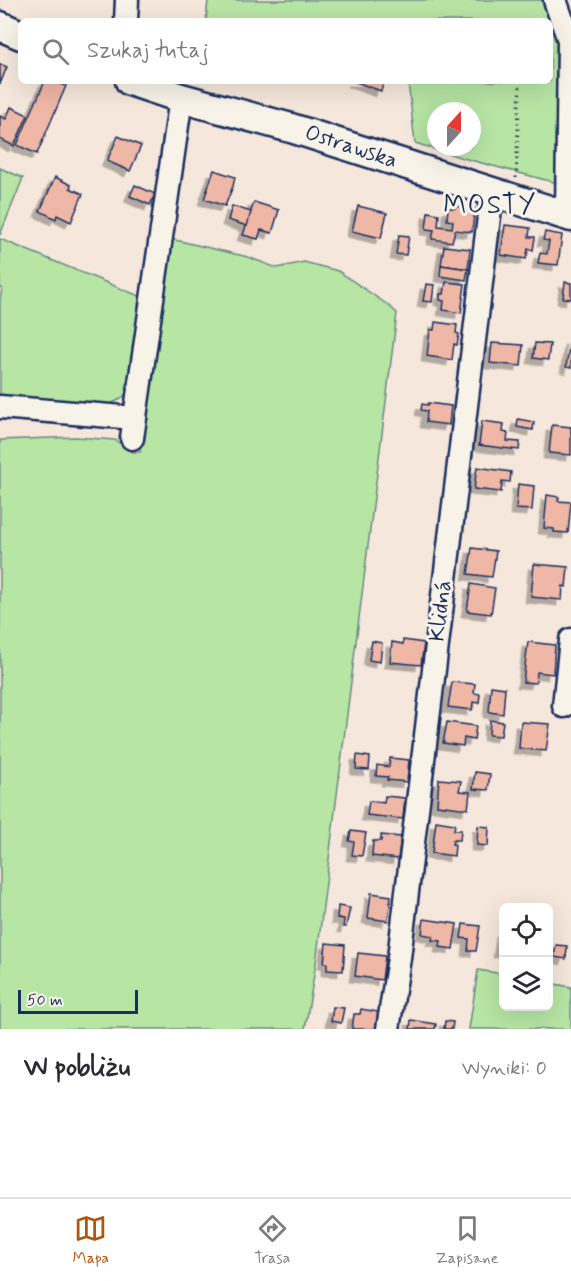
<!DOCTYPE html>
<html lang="pl">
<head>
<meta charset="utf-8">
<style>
  :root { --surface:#fff; --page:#f7f7f7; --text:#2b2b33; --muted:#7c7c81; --line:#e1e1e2; --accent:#b45309 }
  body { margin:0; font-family:Mynerve,sans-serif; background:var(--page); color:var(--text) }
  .controls { position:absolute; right:18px; bottom:18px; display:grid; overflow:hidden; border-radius:9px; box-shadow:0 6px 24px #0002 }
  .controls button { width:54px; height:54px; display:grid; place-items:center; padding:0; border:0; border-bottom:2px solid var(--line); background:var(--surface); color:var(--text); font:30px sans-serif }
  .compass { position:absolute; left:427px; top:102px; width:54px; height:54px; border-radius:50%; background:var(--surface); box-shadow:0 6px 24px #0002; rotate:21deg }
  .scale { position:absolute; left:18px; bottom:15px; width:120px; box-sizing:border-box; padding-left:6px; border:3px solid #1b2f5e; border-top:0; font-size:16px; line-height:21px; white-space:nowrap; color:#1b2f5e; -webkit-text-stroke:4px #f7f3e8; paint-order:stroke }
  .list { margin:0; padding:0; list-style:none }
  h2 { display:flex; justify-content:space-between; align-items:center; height:78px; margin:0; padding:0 24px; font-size:26px }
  h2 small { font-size:20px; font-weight:400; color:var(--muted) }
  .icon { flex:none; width:33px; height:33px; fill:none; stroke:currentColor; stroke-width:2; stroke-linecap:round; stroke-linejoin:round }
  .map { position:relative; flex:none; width:571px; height:1029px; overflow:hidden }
  .search { position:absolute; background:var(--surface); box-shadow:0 6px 24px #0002; left:18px; right:18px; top:18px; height:66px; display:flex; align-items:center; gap:15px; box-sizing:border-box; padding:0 21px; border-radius:9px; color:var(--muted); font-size:22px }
  .sheet { height:168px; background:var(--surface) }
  nav { display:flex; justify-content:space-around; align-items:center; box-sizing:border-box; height:84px; border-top:2px solid var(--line); background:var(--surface); font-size:16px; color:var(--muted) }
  nav a { display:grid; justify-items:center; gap:3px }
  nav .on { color:var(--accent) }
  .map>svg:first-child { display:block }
  .green { fill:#b6e5a4; stroke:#688a81; stroke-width:1.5; fill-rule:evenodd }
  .building { fill:#efb7a6; stroke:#1b2f5e; stroke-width:1.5; filter:url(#shadow) }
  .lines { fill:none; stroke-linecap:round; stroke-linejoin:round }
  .minor-casing { stroke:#1b2f5e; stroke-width:27 }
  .major-casing { stroke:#1b2f5e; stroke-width:33 }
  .path { stroke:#1b2f5e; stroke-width:3; stroke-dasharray:1.5 4.5; stroke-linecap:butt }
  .minor { stroke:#f7f3e8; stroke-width:22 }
  .major { stroke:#f7f3e8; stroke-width:28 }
  .labels { text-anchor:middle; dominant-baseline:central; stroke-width:6; stroke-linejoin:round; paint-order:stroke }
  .street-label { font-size:22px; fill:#1b2f5e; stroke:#f7f3e8 }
  .quarter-label { font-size:26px; letter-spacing:1.5px; fill:#1b2f5e; stroke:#f7f3e8 }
</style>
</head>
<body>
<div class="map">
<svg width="571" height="1029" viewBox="0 0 571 1029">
  <defs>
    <filter id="shadow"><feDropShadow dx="-5.5" dy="5.5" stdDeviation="0" flood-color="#0004"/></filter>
  </defs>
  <rect width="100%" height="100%" fill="#f5e7db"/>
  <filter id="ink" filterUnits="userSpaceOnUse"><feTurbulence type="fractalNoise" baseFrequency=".0167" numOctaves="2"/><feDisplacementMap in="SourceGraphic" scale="12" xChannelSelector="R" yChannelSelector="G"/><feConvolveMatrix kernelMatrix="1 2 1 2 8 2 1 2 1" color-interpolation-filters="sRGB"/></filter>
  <g filter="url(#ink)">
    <g class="green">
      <path d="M208,0h339l15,51 -1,128 -8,3 -90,-24 -48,-15 -7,-62h142v-60h-257l-20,-6 -2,6h-65zM436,111h36v36h-36z"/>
      <polygon points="0,168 23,178 0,235"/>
      <polygon points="0,239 144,298 130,389 124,396 117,401 100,408 0,397 0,300 2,288 0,288"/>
      <polygon points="171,239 248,257 277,268 304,262 338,271 388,305 397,313 316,963 305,1029 0,1029 0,440 76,437 115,440 133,452 140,452 141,447 140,418"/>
      <polygon points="478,970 503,974 504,1006 548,1006 549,983 571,987 571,1029 469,1029"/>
    </g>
    <g class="building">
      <polygon points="0,64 7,67 0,84"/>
      <polygon points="45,81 54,81 66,86 37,154 17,145"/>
      <polygon points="353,81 384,81 381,91"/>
      <polygon points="11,107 28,115 14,146 0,139 0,116 6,119"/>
      <polygon points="118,136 141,146 130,171 107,161"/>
      <polygon points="214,170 235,177 233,186 225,206 204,199"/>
      <polygon points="55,177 71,185 70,188 83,194 71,222 57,215 56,219 40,211"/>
      <polygon points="135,185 155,194 150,205 130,196"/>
      <polygon points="254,202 279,210 272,233 261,230 258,239 243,235"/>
      <polygon points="232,206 251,212 247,226 228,220"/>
      <polygon points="358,206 387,213 381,238 352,231"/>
      <polygon points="455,206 475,209 472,232 455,230 452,242 432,239 434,230 426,229 428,212 439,214 438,226 452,228 453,221 447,220 448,208 455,208"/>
      <polygon points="505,225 530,228 529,237 535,237 533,250 528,249 526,259 501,255"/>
      <polygon points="545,232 562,235 558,265 538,263 540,253 547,254 549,241 543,240"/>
      <polygon points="399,235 409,236 406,255 396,254"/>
      <polygon points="444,246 470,249 468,269 441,265"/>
      <polygon points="441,265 468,269 466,280 440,276"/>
      <polygon points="446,282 465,284 461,313 443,310 444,301 440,300 440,294 444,294"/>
      <polygon points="565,282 571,283 571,299 563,298"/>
      <polygon points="426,284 434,285 432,302 423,301"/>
      <polygon points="435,322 457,325 456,333 459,334 457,345 454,344 452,360 427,356 430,330 434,330"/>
      <polygon points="570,340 571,340 571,368 566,367"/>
      <polygon points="492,343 523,345 521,366 490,363"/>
      <polygon points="535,343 550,344 548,360 533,358"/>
      <polygon points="428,403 451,406 449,425 426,422 427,411 421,410 422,404 428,405"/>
      <polygon points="518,419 534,422 533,430 517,427"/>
      <polygon points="482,421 504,424 503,432 508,433 507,441 520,442 519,450 479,445"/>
      <polygon points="552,425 571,427 571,455 549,453"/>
      <polygon points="477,467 511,472 510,482 502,481 501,492 474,489"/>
      <polygon points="518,484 534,486 532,510 516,509"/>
      <polygon points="547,495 559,497 558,501 571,502 568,533 554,532 554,529 544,528"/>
      <polygon points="472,548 496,551 492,577 468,574"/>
      <polygon points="534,564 568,567 566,587 563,586 562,600 531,597"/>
      <polygon points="471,584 495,588 491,614 467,611"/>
      <polygon points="403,640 424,643 421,665 390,662 392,642 403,644"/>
      <polygon points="372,641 382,643 380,662 369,660"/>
      <polygon points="528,642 555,645 553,674 537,672 536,683 523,682"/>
      <polygon points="452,682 475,684 474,693 480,694 479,703 473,702 472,710 448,707"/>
      <polygon points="491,686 505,688 503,714 489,712"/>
      <polygon points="490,720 503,722 501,736 489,735"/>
      <polygon points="447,722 476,726 474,740 464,738 463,746 443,743"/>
      <polygon points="521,722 550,724 546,751 519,748"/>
      <polygon points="357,755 370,757 369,770 356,769"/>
      <polygon points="390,758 409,760 407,782 387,780 388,777 376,776 377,765 389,767"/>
      <polygon points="475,772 490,774 488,790 473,789"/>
      <polygon points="439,779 461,781 459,791 470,792 468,809 437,805"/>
      <polygon points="385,796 405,798 403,819 367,815 369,801 384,803"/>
      <polygon points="436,821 455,824 454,830 461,830 460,840 453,840 452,844 455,845 454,856 432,853"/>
      <polygon points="478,826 489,827 488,846 477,845"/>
      <polygon points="351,831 366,833 362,856 352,855 354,842 349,841"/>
      <polygon points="381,835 401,837 398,859 372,856 373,841 381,841"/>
      <polygon points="371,893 391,896 388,921 368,918"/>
      <polygon points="338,906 350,908 346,927 343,927 344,919 337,918"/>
      <polygon points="424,919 457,924 453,949 440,947 441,941 432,940 433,936 422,934"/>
      <polygon points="463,924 480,926 476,951 468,951 469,939 461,938"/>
      <polygon points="502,931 504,932 504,952 499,952"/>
      <polygon points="326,943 345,945 343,971 327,970 327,963 324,963"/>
      <polygon points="556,945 567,946 566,959 554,957"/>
      <polygon points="358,953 385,956 382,980 355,976"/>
      <polygon points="333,1007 344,1008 341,1023 331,1021"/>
      <polygon points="361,1009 378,1012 376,1029 352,1029 354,1014 360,1014"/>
      <polygon points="411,1020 436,1024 435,1029 410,1029"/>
      <polygon points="445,1021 453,1022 452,1029 444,1029"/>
    </g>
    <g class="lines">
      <defs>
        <g id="minor">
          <polyline points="555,0 569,40 567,216"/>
          <polyline points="126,21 127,0"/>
          <polyline points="0,407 135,418"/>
          <polyline points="132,438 181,98"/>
          <polyline points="564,706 571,640"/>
          <polyline points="388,1029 399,958 492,192"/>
        </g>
        <g id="major">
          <polyline points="0,26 21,35"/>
          <polyline points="130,81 181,98 291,128 571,217"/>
        </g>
      </defs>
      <use href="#minor" class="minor-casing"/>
      <use href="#major" class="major-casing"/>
      <polyline class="path" points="516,178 520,83"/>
      <use href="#minor" class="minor"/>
      <use href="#major" class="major"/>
    </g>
  </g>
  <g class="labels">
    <g class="street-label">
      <text transform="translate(351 147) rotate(18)">Ostrawska</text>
      <text transform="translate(441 611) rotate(-83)">Klidná</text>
    </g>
    <g class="quarter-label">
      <text x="490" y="206">MOSTY</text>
    </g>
  </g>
</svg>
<div class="controls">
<button><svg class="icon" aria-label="locate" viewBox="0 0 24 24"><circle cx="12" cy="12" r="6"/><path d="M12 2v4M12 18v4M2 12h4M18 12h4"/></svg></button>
<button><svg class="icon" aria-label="layers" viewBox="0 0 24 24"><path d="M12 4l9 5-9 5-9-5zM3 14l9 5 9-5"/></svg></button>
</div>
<svg class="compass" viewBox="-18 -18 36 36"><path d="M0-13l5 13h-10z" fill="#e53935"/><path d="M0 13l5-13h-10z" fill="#7c7c81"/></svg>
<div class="scale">50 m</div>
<div class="search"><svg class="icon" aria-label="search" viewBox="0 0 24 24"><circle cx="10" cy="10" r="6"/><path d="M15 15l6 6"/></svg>Szukaj tutaj</div>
</div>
<section class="sheet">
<h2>W pobliżu<small>Wyniki: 0</small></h2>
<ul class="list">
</ul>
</section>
<nav>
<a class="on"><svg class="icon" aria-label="map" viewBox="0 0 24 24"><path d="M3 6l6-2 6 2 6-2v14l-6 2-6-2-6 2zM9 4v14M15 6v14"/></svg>Mapa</a>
<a><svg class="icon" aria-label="directions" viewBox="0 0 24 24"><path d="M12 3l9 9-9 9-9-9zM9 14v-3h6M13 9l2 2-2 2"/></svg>Trasa</a>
<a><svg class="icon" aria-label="saved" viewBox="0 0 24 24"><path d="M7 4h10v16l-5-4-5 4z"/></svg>Zapisane</a>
</nav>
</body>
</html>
